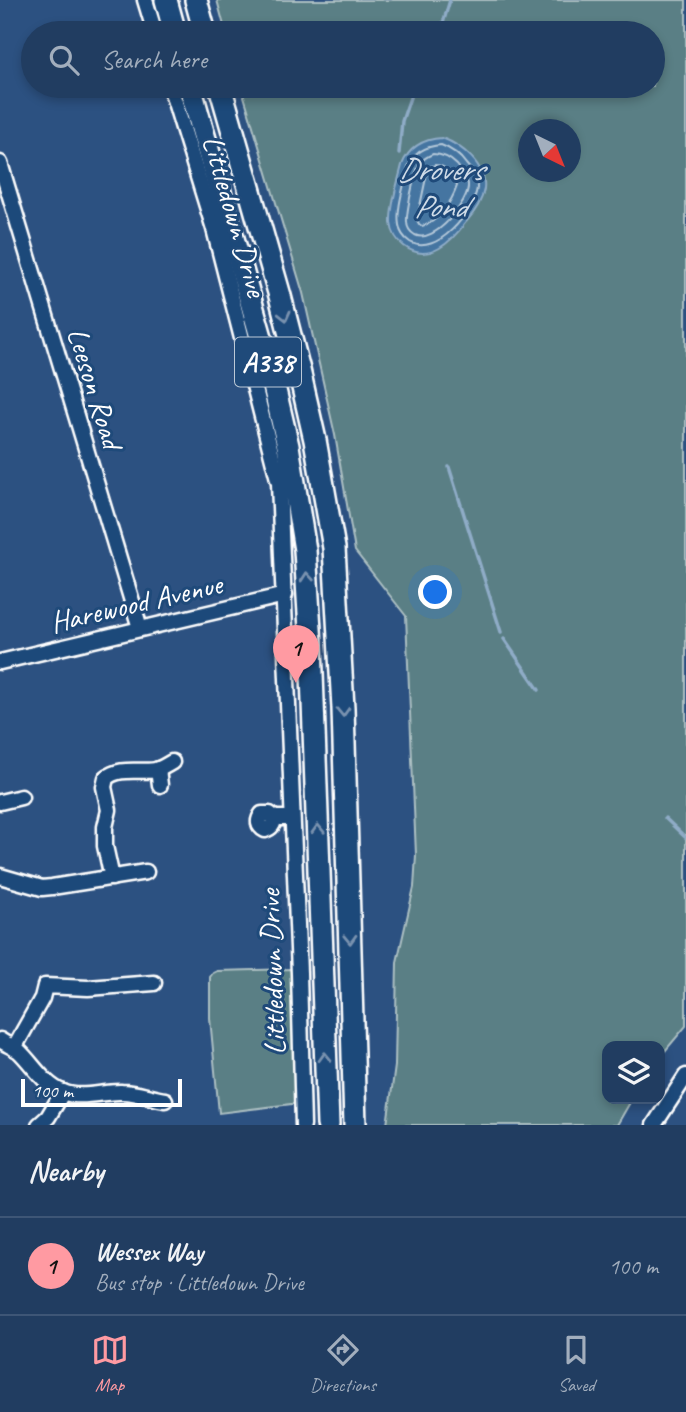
<!DOCTYPE html>
<html lang="en">
<head>
<meta charset="utf-8">
<style>
  :root { --surface:#213d61; --page:#2d486a; --text:#f1f3f6; --muted:#a2aebd; --line:#3e5676; --accent:#ff9aa2 }
  body { margin:0; font-family:Caveat,sans-serif; background:var(--page); color:var(--text) }
  .controls { position:absolute; right:21px; bottom:21px; display:grid; overflow:hidden; border-radius:14px; box-shadow:0 4px 10px #0003 }
  .controls button { width:63px; height:63px; display:grid; place-items:center; padding:0; border:0; border-bottom:2px solid var(--line); background:var(--surface); color:var(--text); font:35px sans-serif }
  .compass { position:absolute; left:518px; top:119px; width:63px; height:63px; border-radius:50%; background:var(--surface); box-shadow:0 4px 10px #0003; rotate:137deg }
  .scale { position:absolute; left:21px; bottom:18px; width:161px; box-sizing:border-box; padding-left:7px; border:4px solid #fff; border-top:0; font-size:19px; line-height:24px; white-space:nowrap; color:#fff; -webkit-text-stroke:5px #1f4a7a; paint-order:stroke }
  .you { position:absolute; left:436px; top:593px; width:24px; height:24px; margin:-18px; border:5px solid #fff; border-radius:50%; background:#1a73e8; box-shadow:0 0 0 10px #1a73e833 }
  .badge { display:grid; place-items:center; width:46px; height:46px; border-radius:50%; background:var(--accent); color:#111; font-size:23px; font-weight:700 }
  .pin { position:absolute; translate:-50% -58px; filter:drop-shadow(0 2px 4px #0008) }
  .pin::after { content:''; position:absolute; top:37px; width:24px; height:21px; background:inherit; clip-path:polygon(0 0,100% 0,50% 100%) }
  .list { margin:0; padding:0; list-style:none }
  h2 { display:flex; justify-content:space-between; align-items:center; height:91px; margin:0; padding:0 28px; font-size:30px }
  h2 small { font-size:23px; font-weight:400; color:var(--muted) }
  .list li { display:grid; grid-template-columns:46px 1fr auto; gap:21px; align-items:center; box-sizing:border-box; height:98px; padding:0 28px; border-top:2px solid var(--line) }
  .list b { display:block; font-size:26px; white-space:nowrap }
  .list p { margin:0; font-size:23px; white-space:nowrap; color:var(--muted) }
  .list em { font-size:23px; font-style:normal; color:var(--muted) }
  .icon { flex:none; width:38px; height:38px; fill:none; stroke:currentColor; stroke-width:2; stroke-linecap:round; stroke-linejoin:round }
  .map { position:relative; flex:none; width:686px; height:1125px; overflow:hidden }
  .search { position:absolute; background:var(--surface); box-shadow:0 4px 10px #0003; left:21px; right:21px; top:21px; height:77px; display:flex; align-items:center; gap:18px; box-sizing:border-box; padding:0 24px; border-radius:38px; color:var(--muted); font-size:26px }
  .sheet { height:189px; background:var(--surface) }
  nav { display:flex; justify-content:space-around; align-items:center; box-sizing:border-box; height:98px; border-top:2px solid var(--line); background:var(--surface); font-size:19px; color:var(--muted) }
  nav a { display:grid; justify-items:center; gap:4px }
  nav .on { color:var(--accent) }
  .map>svg:first-child { display:block }
  .green { fill:#5a7f85; stroke:#acbfc2; stroke-width:2; fill-rule:evenodd }
  .water { fill:#4475a1; stroke:#8facc7; stroke-width:2 }
  .lines { fill:none; stroke-linecap:round; stroke-linejoin:round }
  .shore { stroke:#b4c8d9; stroke-width:2 }
  .stream { stroke:#8facc7; stroke-width:3.5 }
  .minor-casing { stroke:#fff; stroke-width:19 }
  .highway-casing { stroke:#fff; stroke-width:26 }
  .minor { stroke:#1f4a7a; stroke-width:14 }
  .highway { stroke:#1f4a7a; stroke-width:21 }
  .oneway { stroke:#7992af }
  .labels { text-anchor:middle; dominant-baseline:central; stroke-width:6; stroke-linejoin:round; paint-order:stroke }
  .shield { fill:#1f4a7a; stroke:#bcc9d7; stroke-width:2 }
  .shield-label { font-size:28px; font-weight:bold; fill:#fff }
  .street-label { font-size:30px; fill:#fff; stroke:#1f4a7a }
  .water-label { font-size:32px; font-style:italic; fill:#d0dce8; stroke:#1f4a7a }
</style>
</head>
<body>
<div class="map">
<svg width="686" height="1125" viewBox="0 0 686 1125">
  <rect width="100%" height="100%" fill="#2c5181"/>
  <filter id="ink" filterUnits="userSpaceOnUse"><feTurbulence type="fractalNoise" baseFrequency=".0143" numOctaves="2"/><feDisplacementMap in="SourceGraphic" scale="14" xChannelSelector="R" yChannelSelector="G"/><feConvolveMatrix kernelMatrix="1 2 1 2 8 2 1 2 1" color-interpolation-filters="sRGB"/></filter>
  <g filter="url(#ink)">
    <g class="green">
      <path d="M217,0h469v1026l-26,31v-11h-53v53h25l-15,26h-230l8,-59 2,-104 17,-75 2,-32 -10,-239 -51,-65 -20,-116 -32,-142 -62,-207h412v-53h-427zM528,130h42v42h-42z"/>
      <polygon points="292,969 299,1103 219,1113 210,1018 210,977 213,973 217,971"/>
    </g>
    <path class="water" d="M442,138c19,7 45,27 42,51 -2,12 -10,24 -18,33 -14,19 -37,43 -62,24 -7,-5 -12,-14 -13,-23 -1,-17 7,-41 11,-58 7,-18 21,-26 40,-27z"/>
    <g class="lines">
      <g class="shore">
        <path d="M441,145c11,4 18,9 25,19 6,6 12,14 11,24 -3,23 -41,70 -67,54 -6,-4 -10,-10 -11,-17 -3,-16 6,-42 9,-58 6,-15 18,-21 33,-22z"/>
        <path d="M433,154c10,0 17,4 24,11 4,5 10,12 11,19 2,17 -34,61 -53,51 -5,-3 -8,-8 -8,-13 -1,-9 8,-52 13,-59 3,-4 8,-7 13,-9z"/>
        <path d="M435,165c11,0 19,11 22,21 -5,15 -19,37 -35,40l-3,-2 -2,-4 10,-47 3,-6z"/>
      </g>
      <g class="stream">
        <polyline points="440,33 450,0"/>
        <polyline points="399,153 402,121 414,86"/>
        <polyline points="449,467 501,632"/>
        <polyline points="504,639 539,690"/>
        <polyline points="665,818 685,837"/>
      </g>
      <defs>
        <g id="minor">
          <polyline points="145,0 155,33"/>
          <polyline points="170,86 214,229 279,483 299,973 303,1125"/>
          <polyline points="0,163 140,628"/>
          <polyline points="0,662 285,595"/>
          <polyline points="158,769 160,785"/>
          <polyline points="0,802 21,797"/>
          <path d="M274,818l-4,-4h-8c-5,7 -4,12 3,16 6,-2 9,-5 9,-12h18"/>
          <polyline points="0,876 42,888 52,887 146,872"/>
          <path d="M112,878l-7,-32v-19l4,-17 -5,-23 2,-9c14,-12 34,-5 51,-8 5,-2 10,-5 15,-8"/>
          <path d="M0,1040c6,4 13,7 19,11 14,13 25,34 44,41 19,8 40,-1 59,0 14,0 29,6 43,8"/>
          <polyline points="14,1048 42,998 45,986 88,988 154,983"/>
          <polyline points="39,1125 48,1117 63,1092"/>
          <polyline points="654,1125 686,1076"/>
        </g>
        <g id="highway">
          <polyline points="166,0 175,33"/>
          <polyline points="196,0 205,33"/>
          <polyline points="190,86 270,369 288,446 305,550 311,645 328,1125"/>
          <polyline points="220,86 280,296 299,370 315,440 334,548 343,708 355,1125"/>
        </g>
      </defs>
      <use href="#minor" class="minor-casing"/>
      <use href="#highway" class="highway-casing"/>
      <use href="#minor" class="minor"/>
      <use href="#highway" class="highway"/>
    </g>
    <defs><path id="oneway-chevron" d="M-2-3.5L2.5 0L-2 3.5" fill="none" stroke-width="1.6" stroke-linecap="round" stroke-linejoin="round" transform="scale(1.75)"/></defs>
    <g class="oneway">
      <use href="#oneway-chevron" transform="translate(285 316) rotate(76)"/>
      <use href="#oneway-chevron" transform="translate(307 577) rotate(-95)"/>
      <use href="#oneway-chevron" transform="translate(343 712) rotate(88)"/>
      <use href="#oneway-chevron" transform="translate(318 829) rotate(-92)"/>
      <use href="#oneway-chevron" transform="translate(350 939) rotate(88)"/>
      <use href="#oneway-chevron" transform="translate(325 1057) rotate(-92)"/>
    </g>
  </g>
  <g class="labels">
    <rect class="shield" x="235" y="337.5" width="66" height="49" rx="5"/>
    <g class="shield-label">
      <text x="268" y="362">A338</text>
    </g>
    <g class="street-label">
      <text transform="translate(235 216) rotate(74)">Littledown Drive</text>
      <text transform="translate(95 388) rotate(73)">Leeson Road</text>
      <text transform="translate(136 603) rotate(-13)">Harewood Avenue</text>
      <text transform="translate(272 972) rotate(-92)">Littledown Drive</text>
    </g>
    <g class="water-label">
      <text x="440" y="169">Drovers<tspan x="440" dy="37">Pond</tspan></text>
    </g>
  </g>
</svg>
<div class="controls">
<button><svg class="icon" aria-label="layers" viewBox="0 0 24 24"><path d="M12 4l9 5-9 5-9-5zM3 14l9 5 9-5"/></svg></button>
</div>
<svg class="compass" viewBox="-18 -18 36 36"><path d="M0-13l5 13h-10z" fill="#e53935"/><path d="M0 13l5-13h-10z" fill="#a2aebd"/></svg>
<div class="scale">100 m</div>
<div class="you"></div>
<div class="pin badge" style="left:296px;top:683px">1</div>
<div class="search"><svg class="icon" aria-label="search" viewBox="0 0 24 24"><circle cx="10" cy="10" r="6"/><path d="M15 15l6 6"/></svg>Search here</div>
</div>
<section class="sheet">
<h2>Nearby<small></small></h2>
<ul class="list">
<li><span class="badge">1</span><div><b>Wessex Way</b><p>Bus stop · Littledown Drive</p></div><em>100 m</em></li>
</ul>
</section>
<nav>
<a class="on"><svg class="icon" aria-label="map" viewBox="0 0 24 24"><path d="M3 6l6-2 6 2 6-2v14l-6 2-6-2-6 2zM9 4v14M15 6v14"/></svg>Map</a>
<a><svg class="icon" aria-label="directions" viewBox="0 0 24 24"><path d="M12 3l9 9-9 9-9-9zM9 14v-3h6M13 9l2 2-2 2"/></svg>Directions</a>
<a><svg class="icon" aria-label="saved" viewBox="0 0 24 24"><path d="M7 4h10v16l-5-4-5 4z"/></svg>Saved</a>
</nav>
</body>
</html>
